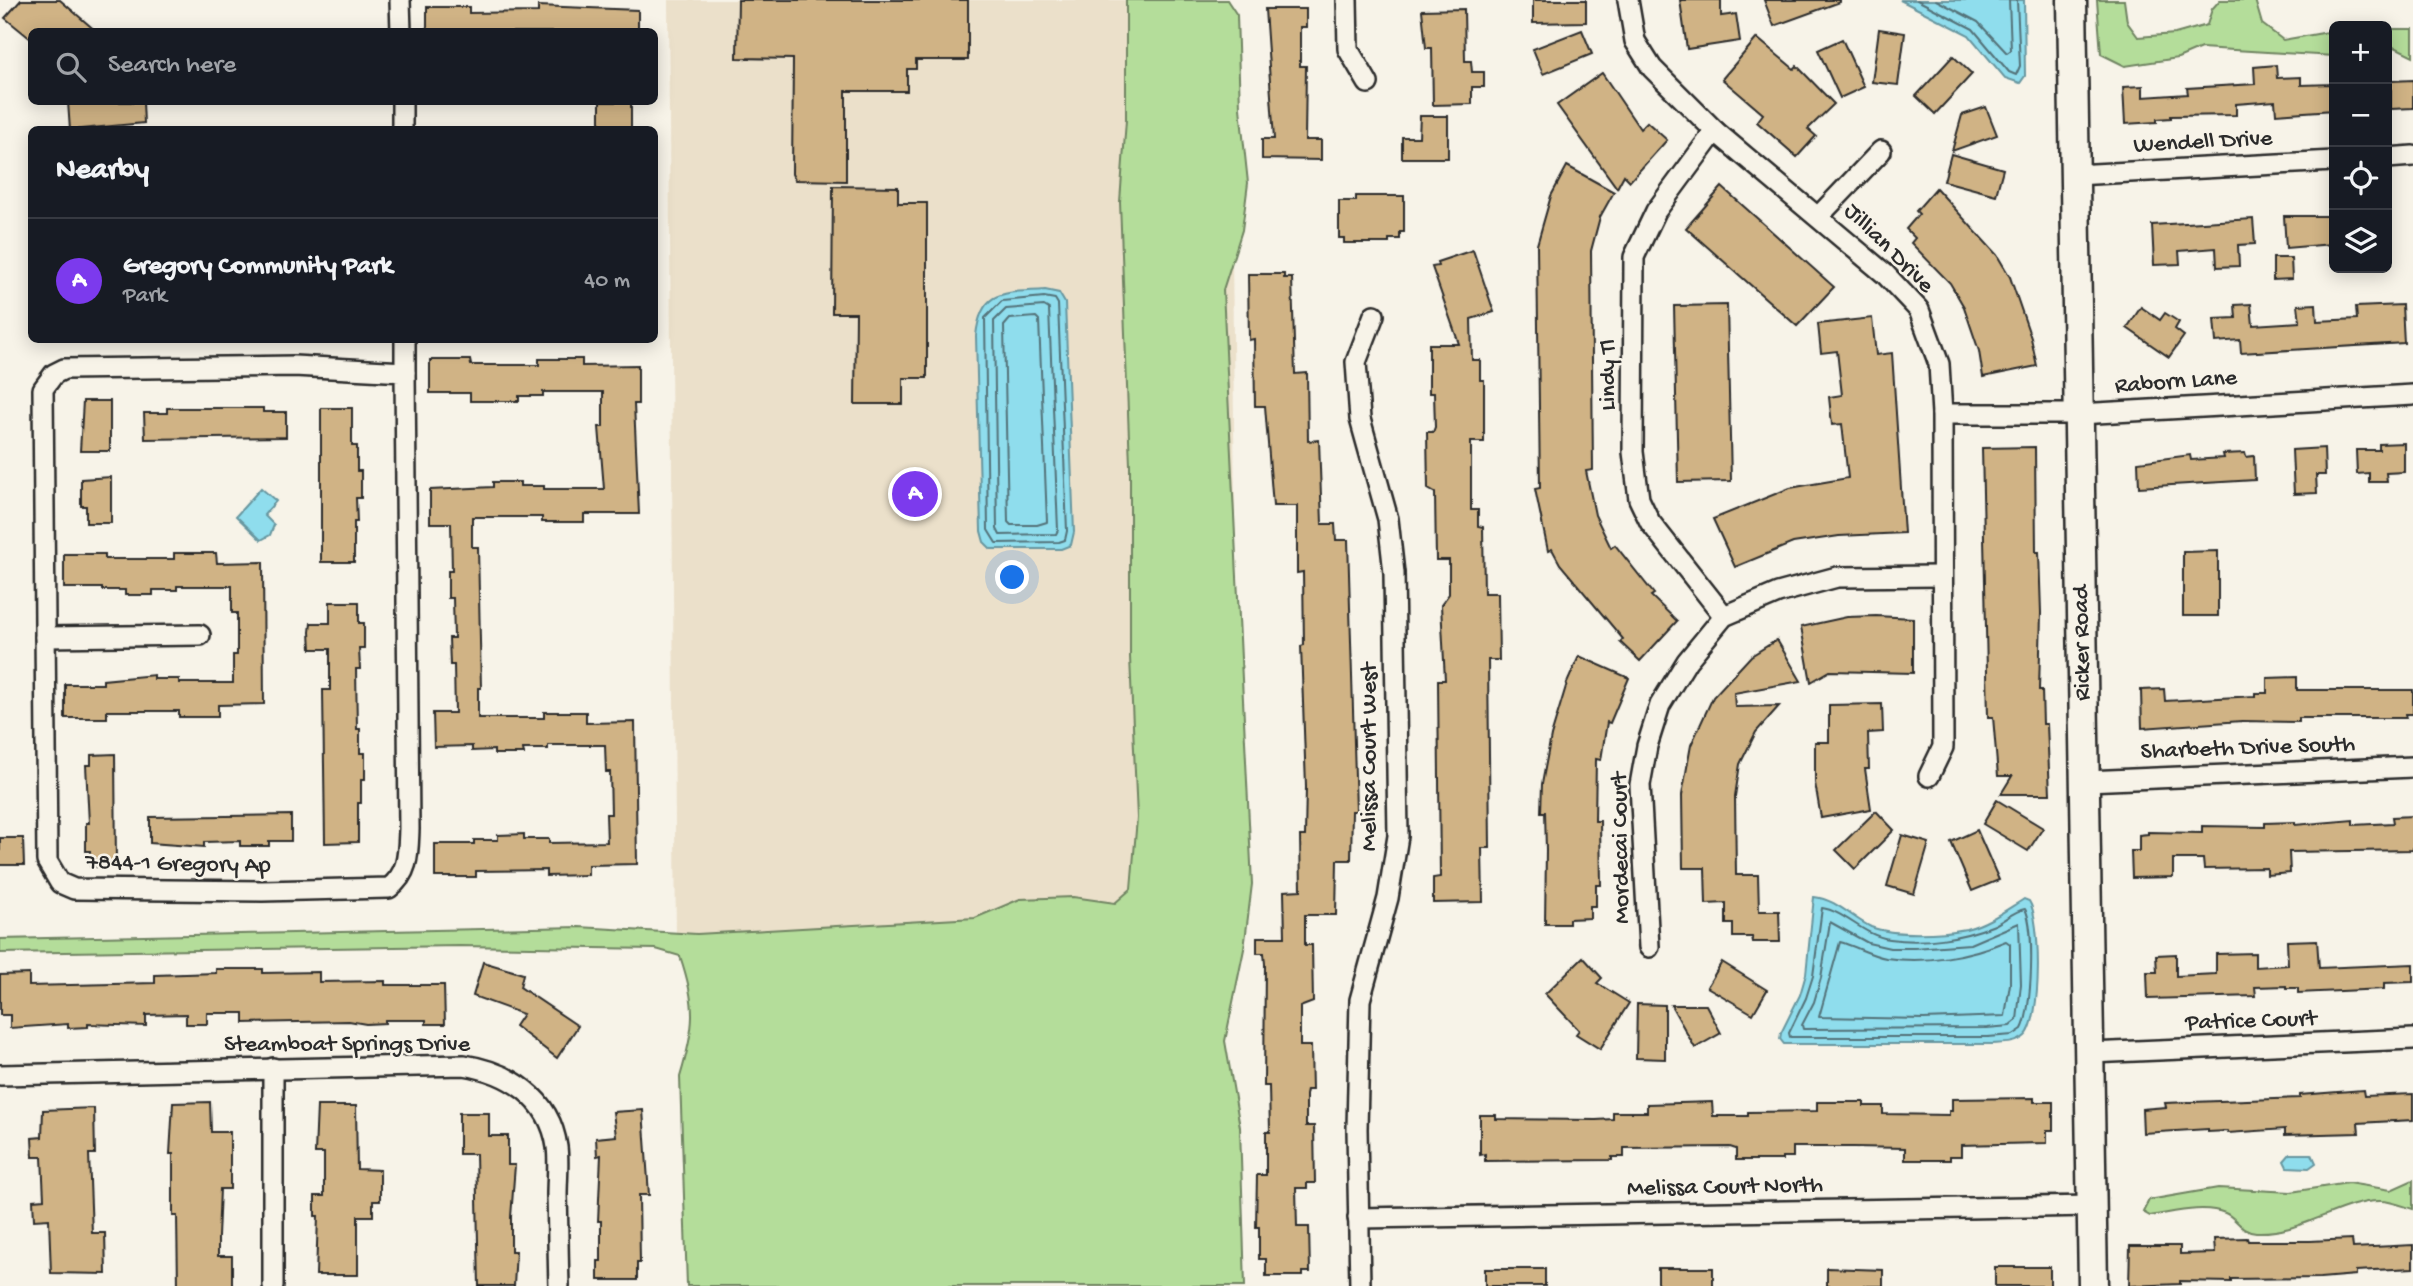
<!DOCTYPE html>
<html lang="en">
<head>
<meta charset="utf-8">
<style>
  :root { --surface:#171b24; --page:#242831; --text:#f1f3f6; --muted:#9ea1a6; --line:#363941; --accent:#7c3aed }
  body { margin:0; font-family:"Gochi Hand",sans-serif; background:var(--page); color:var(--text) }
  .controls { position:absolute; right:21px; top:21px; display:grid; overflow:hidden; border-radius:10px; box-shadow:0 4px 18px #0003 }
  .controls button { width:63px; height:63px; display:grid; place-items:center; padding:0; border:0; border-bottom:2px solid var(--line); background:var(--surface); color:var(--text); font:35px sans-serif }
  .you { position:absolute; left:1013px; top:578px; width:24px; height:24px; margin:-18px; border:5px solid #fff; border-radius:50%; background:#1a73e8; box-shadow:0 0 0 10px #1a73e833 }
  .badge { display:grid; place-items:center; width:46px; height:46px; border-radius:50%; background:var(--accent); color:#fff; font-size:23px; font-weight:700 }
  .pin { position:absolute; translate:-50% -50%; border:4px solid #fff; box-shadow:0 2px 7px #0006 }
  .list { margin:0; padding:0; list-style:none }
  h2 { display:flex; justify-content:space-between; align-items:center; height:91px; margin:0; padding:0 28px; font-size:30px }
  h2 small { font-size:23px; font-weight:400; color:var(--muted) }
  .list li { display:grid; grid-template-columns:46px 1fr auto; gap:21px; align-items:center; box-sizing:border-box; height:126px; padding:0 28px; border-top:2px solid var(--line) }
  .list b { display:block; font-size:26px; white-space:nowrap }
  .list p { margin:0; font-size:23px; white-space:nowrap; color:var(--muted) }
  .list em { font-size:23px; font-style:normal; color:var(--muted) }
  .icon { flex:none; width:38px; height:38px; fill:none; stroke:currentColor; stroke-width:2; stroke-linecap:round; stroke-linejoin:round }
  .map { position:relative; flex:none; width:2413px; height:1286px; overflow:hidden }
  .search { position:absolute; background:var(--surface); box-shadow:0 4px 18px #0003; left:28px; top:28px; width:630px; height:77px; display:flex; align-items:center; gap:18px; box-sizing:border-box; padding:0 24px; border-radius:10px; color:var(--muted); font-size:26px }
  .panel { position:absolute; background:var(--surface); box-shadow:0 4px 18px #0003; left:28px; top:126px; width:630px; height:217px; border-radius:10px }
  .map>svg:first-child { display:block }
  .built { fill:#ebe0ca }
  .green { fill:#b4dd9a; stroke:#708462; stroke-width:2 }
  .water { fill:#8fdded; stroke:#67969f; stroke-width:2 }
  .lines { fill:none; stroke-linecap:round; stroke-linejoin:round }
  .shore { stroke:#537279; stroke-width:2 }
  .building { fill:#d0b385; stroke:#2b2b2b; stroke-width:2 }
  .street-casing { stroke:#2b2b2b; stroke-width:24 }
  .secondary-casing { stroke:#2b2b2b; stroke-width:33 }
  .street { stroke:#f7f3e8; stroke-width:19 }
  .secondary { stroke:#f7f3e8; stroke-width:28 }
  .labels { text-anchor:middle; dominant-baseline:central; stroke-width:5; stroke-linejoin:round; paint-order:stroke }
  .street-label { font-size:24px; fill:#2b2b2b; stroke:#f7f3e8 }
</style>
</head>
<body>
<div class="map">
<svg width="2413" height="1286" viewBox="0 0 2413 1286">
  <rect width="100%" height="100%" fill="#f7f3e8"/>
  <filter id="ink" filterUnits="userSpaceOnUse"><feTurbulence type="fractalNoise" baseFrequency=".0143" numOctaves="2"/><feDisplacementMap in="SourceGraphic" scale="14" xChannelSelector="R" yChannelSelector="G"/><feConvolveMatrix kernelMatrix="1 2 1 2 8 2 1 2 1" color-interpolation-filters="sRGB"/></filter>
  <g filter="url(#ink)">
    <polygon class="built" points="668,0 1229,0 1240,933 676,944"/>
    <g class="green">
      <path d="M1126,0h101l10,15 3,93 8,75 -6,47 -19,60 29,594 -8,65 -19,92 15,86 5,159h-558l-7,-209c15,-50 17,-71 0,-121l-24,-7 -196,-3 -460,7v-14l579,-12 118,7 278,-16 45,-19 53,-2 42,6 16,-14 6,-71 -7,-161v-192l-10,-263 6,-82z"/>
      <polygon points="2097,0 2124,0 2127,22 2138,37 2175,34 2207,25 2212,9 2220,0 2255,0 2262,24 2283,40 2334,31 2334,56 2201,48 2178,58 2125,66 2101,54"/>
      <polygon points="2387,29 2413,29 2413,56 2395,47 2387,50"/>
      <path d="M2413,1180v29c-10,-3 -22,-8 -32,-8 -40,-1 -78,33 -125,31 -16,-1 -19,-14 -31,-19 -22,-9 -53,0 -75,3l-7,-4 6,-12 69,-12 73,4 57,-9 43,7z"/>
    </g>
    <g class="water">
      <polygon points="1900,0 2024,0 2025,76 2020,83 2005,78 1969,35"/>
      <path d="M1045,290l14,3 6,10 9,229 -3,13 -10,4h-70l-7,-7 -3,-11 -5,-195c5,-48 29,-43 69,-46z"/>
      <polygon points="261,488 276,501 264,515 274,525 270,535 261,540 236,516"/>
      <path d="M1814,897c22,2 38,21 57,30 23,9 71,7 95,2 21,-5 40,-19 58,-30l5,2c12,17 13,120 -4,135 -10,9 -24,7 -37,8h-204l-4,-5 1,-6 19,-38 6,-21z"/>
      <polygon points="2290,1154 2312,1154 2316,1163 2309,1168 2287,1167 2284,1161"/>
    </g>
    <g class="lines">
      <g class="shore">
        <polyline points="1917,0 1973,29 2009,72 2016,75 2020,66 2017,0"/>
        <polyline points="1936,0 1978,22 2007,53 2011,50 2009,0"/>
        <polygon points="1044,297 1055,299 1058,304 1067,531 1065,540 1059,542 996,543 988,530 985,318 1002,301"/>
        <polygon points="1044,306 1049,309 1058,530 1056,534 1000,535 997,529 994,321 1006,309"/>
        <polygon points="1036,317 1039,320 1047,522 1037,525 1011,525 1008,522 1004,326 1010,319"/>
        <path d="M1822,908c23,3 41,28 68,31 33,5 72,-1 102,-13 11,-4 21,-15 33,-17 10,17 7,102 -3,120l-9,6 -25,2h-198l-1,-4 17,-35 7,-22z"/>
        <polygon points="1830,922 1868,943 1890,948 1914,948 1970,944 2019,923 2021,984 2017,1020 2010,1026 1987,1028 1803,1029 1802,1025 1814,1002 1821,978"/>
        <path d="M2006,941l4,3v40l-5,32 -81,3 -105,-2 21,-75c15,4 30,13 46,16 40,6 84,-2 120,-17z"/>
      </g>
    </g>
    <g class="building">
      <polygon points="21,0 60,0 97,32 32,32 32,40 5,18"/>
      <polygon points="738,0 968,0 968,60 916,60 916,69 907,69 907,91 846,91 846,181 795,180 792,174 793,59 737,58"/>
      <polygon points="1533,0 1586,0 1586,22 1533,23"/>
      <polygon points="1680,0 1721,0 1721,16 1736,14 1740,41 1687,49"/>
      <polygon points="1764,0 1840,0 1840,2 1774,26"/>
      <polygon points="538,6 638,10 638,32 427,32 427,7 469,7 469,13 538,12"/>
      <polygon points="1265,9 1306,9 1306,27 1300,27 1300,66 1306,66 1305,140 1321,140 1321,160 1262,159 1262,139 1274,139"/>
      <polygon points="1464,9 1465,61 1471,61 1472,72 1484,72 1484,87 1472,87 1472,104 1433,105 1432,48 1426,48 1422,10"/>
      <polygon points="1879,29 1905,33 1898,85 1872,82"/>
      <polygon points="1582,30 1592,54 1543,74 1533,49"/>
      <polygon points="1757,38 1794,69 1797,66 1834,104 1808,129 1816,136 1797,157 1757,122 1763,114 1722,79"/>
      <polygon points="1842,39 1864,87 1840,98 1818,50"/>
      <polygon points="1953,56 1972,74 1935,114 1916,96"/>
      <polygon points="2276,65 2277,78 2301,77 2301,85 2334,84 2334,110 2276,114 2275,101 2236,104 2236,115 2171,116 2171,118 2157,119 2157,122 2125,124 2123,87 2143,86 2143,97 2188,94 2187,88 2255,84 2254,67"/>
      <polygon points="1602,73 1640,129 1647,122 1667,140 1630,181 1624,175 1617,188 1557,105"/>
      <polygon points="2413,80 2413,108 2391,109 2391,81"/>
      <polygon points="68,102 143,102 144,123 70,130"/>
      <polygon points="600,102 631,102 631,130 605,130 605,124 600,124"/>
      <polygon points="1986,107 1997,135 1952,151 1962,115"/>
      <polygon points="1420,116 1448,116 1448,158 1402,158 1402,137 1419,137"/>
      <polygon points="1951,154 2003,169 1996,195 1944,181"/>
      <polygon points="1567,166 1614,192 1600,217 1591,251 1593,470 1586,471 1595,515 1611,548 1615,545 1654,594 1651,596 1677,621 1640,661 1620,642 1623,639 1560,564 1552,549 1548,551 1535,489 1540,488 1537,245 1551,196"/>
      <polygon points="833,186 898,187 898,203 927,203 927,378 903,378 903,404 855,404 856,313 832,313"/>
      <polygon points="1722,187 1834,287 1797,326 1686,228"/>
      <polygon points="1936,188 1997,255 2010,277 2031,338 2037,366 1983,377 1979,351 1964,307 1950,283 1911,243 1915,238 1906,229 1919,214 1916,211"/>
      <polygon points="1356,196 1404,196 1404,232 1400,232 1400,239 1389,239 1389,243 1344,243 1344,238 1339,238 1339,201 1356,201"/>
      <polygon points="2284,216 2331,216 2332,244 2286,248"/>
      <polygon points="2253,219 2255,244 2238,245 2239,266 2217,267 2216,248 2179,251 2180,264 2154,265 2152,225"/>
      <polygon points="1473,250 1494,312 1471,319 1472,360 1480,360 1480,380 1484,380 1484,442 1471,442 1471,510 1478,510 1478,526 1483,527 1484,593 1498,593 1499,660 1488,660 1490,848 1482,848 1483,902 1433,903 1433,878 1440,877 1438,680 1445,680 1441,605 1449,594 1449,560 1436,560 1435,493 1428,489 1427,432 1433,432 1435,427 1434,393 1429,393 1429,344 1459,344 1432,267 1438,266 1437,262"/>
      <polygon points="2273,258 2291,258 2292,279 2273,280"/>
      <polygon points="1248,274 1284,274 1284,278 1292,278 1295,374 1307,373 1308,441 1319,440 1322,524 1335,524 1336,540 1348,540 1356,811 1352,811 1351,860 1337,860 1336,915 1305,915 1305,945 1312,945 1313,1002 1300,1007 1300,1046 1311,1046 1312,1090 1307,1090 1306,1095 1306,1126 1314,1126 1315,1183 1307,1183 1307,1188 1296,1188 1297,1227 1309,1227 1310,1272 1303,1272 1303,1276 1266,1276 1266,1259 1259,1259 1259,1227 1256,1227 1257,1175 1266,1175 1266,1132 1270,1132 1269,1086 1264,1086 1265,964 1264,953 1257,953 1257,937 1285,937 1284,891 1301,890 1300,836 1305,836 1306,787 1301,646 1304,645 1303,572 1297,573 1297,506 1273,506 1265,406 1255,406 1254,339 1249,340"/>
      <polygon points="2251,304 2253,325 2300,322 2298,305 2316,304 2317,321 2357,319 2356,307 2402,305 2404,343 2241,353 2240,340 2216,342 2214,319 2236,318 2235,305"/>
      <polygon points="1727,305 1731,481 1678,482 1674,306"/>
      <polygon points="2141,307 2160,320 2165,313 2179,322 2175,329 2184,336 2169,357 2127,328"/>
      <polygon points="1872,318 1876,355 1892,353 1904,533 1839,536 1793,543 1735,567 1713,519 1790,488 1848,478 1842,424 1832,425 1829,397 1842,395 1837,351 1821,353 1818,324"/>
      <polygon points="539,359 582,359 582,366 638,365 638,404 634,404 639,514 584,514 584,522 542,522 542,517 472,517 472,547 478,547 481,688 478,688 478,718 544,718 544,712 586,712 586,723 635,722 637,864 588,865 588,875 546,876 546,870 476,871 476,877 435,877 435,844 474,844 474,840 498,840 498,835 524,834 524,839 549,839 549,843 607,842 606,814 611,814 610,772 606,772 605,745 548,745 548,749 523,749 524,754 494,754 494,750 472,751 472,746 434,747 433,713 455,713 454,665 450,665 449,638 454,638 453,598 448,598 448,571 452,571 451,523 430,523 430,490 493,487 493,482 520,482 520,486 544,486 544,489 604,489 599,427 603,427 603,392 543,392 543,396 519,396 519,401 470,401 470,393 430,393 430,360 470,360 471,365 539,365"/>
      <polygon points="83,401 110,401 110,451 80,451"/>
      <polygon points="167,408 263,408 263,412 286,412 286,437 145,439 144,413 167,413"/>
      <polygon points="321,408 352,408 352,446 357,446 357,471 361,471 361,498 356,498 357,522 354,522 354,562 321,562"/>
      <polygon points="2404,443 2404,472 2386,473 2387,482 2369,482 2369,473 2357,474 2356,450 2379,450 2379,444"/>
      <polygon points="2035,447 2036,552 2039,552 2041,613 2039,690 2042,690 2043,724 2047,724 2050,794 2001,794 2012,776 1998,776 1993,717 1988,717 1982,448"/>
      <polygon points="2324,448 2325,475 2316,475 2317,493 2294,494 2292,450"/>
      <polygon points="2245,453 2246,457 2254,456 2255,480 2139,487 2138,462 2190,455 2191,460 2224,458 2223,454"/>
      <polygon points="111,477 111,523 86,523 86,506 81,506 81,479"/>
      <polygon points="2218,551 2218,616 2183,616 2183,552"/>
      <polygon points="174,553 216,553 217,563 263,562 264,704 218,705 218,717 179,717 179,711 107,711 107,718 65,718 65,684 103,684 103,680 154,675 154,679 179,679 179,683 233,683 233,655 237,655 237,613 232,613 232,586 177,586 177,590 153,590 153,595 125,595 125,590 102,590 102,588 64,588 64,554 105,554 105,559 174,559"/>
      <polygon points="330,602 359,602 359,623 364,623 364,648 359,648 360,669 356,669 357,729 360,729 360,753 365,753 365,779 361,779 361,803 358,803 358,842 325,843 323,690 330,690 330,649 311,649 310,632 311,623 330,623"/>
      <polygon points="1876,616 1913,618 1913,673 1830,671 1811,682 1801,627 1847,617"/>
      <polygon points="1777,640 1801,681 1734,693 1735,707 1779,706 1756,732 1740,764 1735,796 1736,875 1758,875 1759,911 1779,911 1780,942 1753,942 1752,937 1733,937 1733,924 1726,924 1726,903 1706,904 1705,868 1683,868 1682,795 1691,745 1713,697 1751,656"/>
      <polygon points="1579,656 1629,678 1610,723 1607,722 1601,760 1596,759 1595,821 1600,821 1601,885 1596,885 1596,906 1590,906 1590,918 1569,919 1569,924 1545,924 1546,850 1545,812 1541,812 1542,784 1551,736 1567,683"/>
      <polygon points="2297,677 2297,690 2413,690 2413,714 2405,714 2406,718 2299,718 2299,722 2242,721 2142,728 2141,690 2164,689 2165,701 2255,696 2255,693 2267,693 2267,678"/>
      <polygon points="1882,704 1883,732 1868,733 1869,769 1865,769 1871,809 1821,818 1815,783 1815,742 1829,742 1829,705"/>
      <polygon points="115,754 116,867 90,867 90,851 86,851 86,823 89,823 86,765 91,765 91,755"/>
      <polygon points="1997,800 2043,828 2028,851 1983,824"/>
      <polygon points="1876,811 1894,830 1855,869 1836,850"/>
      <polygon points="291,815 291,841 269,841 269,846 240,846 240,841 204,842 204,847 150,843 150,817"/>
      <polygon points="2413,816 2413,850 2289,852 2290,873 2267,875 2267,868 2204,869 2203,859 2173,859 2173,877 2132,878 2131,851 2139,851 2139,835 2148,834 2148,832 2202,833 2202,826 2265,827 2265,823 2295,822 2295,825 2353,820 2353,825 2393,823 2392,817"/>
      <polygon points="1977,830 1999,880 1972,891 1951,842"/>
      <polygon points="1902,835 1929,843 1914,894 1887,886"/>
      <polygon points="0,838 23,838 24,865 0,865"/>
      <polygon points="2317,940 2319,968 2413,964 2413,982 2384,983 2384,989 2298,993 2298,988 2286,988 2286,986 2255,987 2256,996 2148,999 2147,972 2157,972 2156,955 2176,954 2176,976 2216,974 2216,954 2255,953 2255,967 2288,965 2287,941"/>
      <polygon points="1583,957 1602,978 1597,983 1629,1003 1600,1049 1576,1034 1579,1030 1545,994"/>
      <polygon points="483,962 523,974 520,987 578,1026 557,1058 515,1026 523,1014 473,996"/>
      <polygon points="1722,962 1767,990 1753,1014 1707,987"/>
      <polygon points="216,969 263,969 263,973 319,972 319,982 385,981 385,985 444,985 445,1024 426,1024 426,1020 385,1020 385,1023 366,1024 349,1021 244,1023 244,1013 207,1013 207,1024 186,1024 186,1014 146,1015 146,1026 88,1024 88,1027 68,1028 68,1024 10,1028 10,1015 0,1015 0,975 29,974 29,986 155,983 155,975 216,973"/>
      <polygon points="1637,1004 1665,1005 1665,1059 1636,1058"/>
      <polygon points="1671,1005 1706,1005 1721,1033 1695,1048"/>
      <polygon points="2363,1090 2364,1096 2413,1094 2413,1120 2358,1123 2359,1133 2285,1135 2285,1129 2228,1133 2227,1131 2208,1132 2208,1129 2143,1133 2142,1109 2166,1107 2165,1103 2300,1098 2300,1095"/>
      <polygon points="2034,1098 2034,1102 2053,1102 2053,1130 2047,1130 2047,1143 1961,1145 1961,1156 1950,1156 1950,1160 1905,1160 1905,1148 1854,1147 1793,1147 1793,1157 1782,1157 1782,1160 1736,1160 1736,1149 1730,1147 1624,1148 1624,1157 1612,1157 1612,1160 1485,1161 1485,1154 1480,1155 1480,1115 1496,1115 1496,1119 1596,1120 1613,1119 1613,1112 1647,1112 1647,1104 1712,1102 1713,1116 1748,1116 1748,1112 1817,1111 1817,1102 1864,1102 1864,1106 1883,1106 1883,1114 1949,1115 1949,1111 1952,1111 1952,1099"/>
      <polygon points="210,1102 211,1132 230,1132 230,1189 220,1189 218,1237 218,1256 232,1256 232,1286 178,1286 177,1216 173,1216 173,1154 170,1154 173,1103"/>
      <polygon points="317,1106 356,1106 357,1169 380,1170 380,1201 373,1201 373,1216 358,1216 358,1275 316,1275 318,1216 315,1216 315,1196 324,1196 324,1153 315,1153"/>
      <polygon points="94,1108 95,1154 89,1154 92,1233 105,1233 106,1274 51,1273 49,1219 34,1220 33,1200 44,1199 42,1157 33,1157 32,1138 42,1137 43,1110"/>
      <polygon points="643,1110 649,1195 639,1195 640,1263 637,1263 637,1280 598,1280 598,1261 601,1261 601,1221 598,1221 601,1155 597,1156 596,1138 616,1136 613,1112"/>
      <polygon points="459,1113 489,1113 489,1136 508,1136 508,1165 515,1165 511,1217 511,1251 516,1251 514,1286 479,1286 476,1154 459,1154"/>
      <polygon points="2247,1238 2248,1241 2310,1241 2352,1239 2353,1248 2413,1245 2413,1268 2356,1271 2356,1275 2320,1278 2231,1279 2231,1282 2180,1281 2180,1284 2129,1286 2130,1246 2180,1246 2180,1254 2215,1253 2214,1239"/>
      <rect x="1995" y="1267" width="55" height="19"/>
      <rect x="1658" y="1268" width="55" height="18"/>
      <polygon points="1827,1268 1883,1270 1883,1286 1827,1286"/>
      <rect x="1485" y="1269" width="60" height="17"/>
    </g>
    <g class="lines">
      <defs>
        <g id="street">
          <polyline points="400,0 401,32"/>
          <polyline points="1347,0 1348,49 1368,83"/>
          <polyline points="1628,0 1635,41 1652,68 1715,131 1885,274 1919,310 1939,364 1942,414 1943,747 1929,776"/>
          <polyline points="402,102 402,130"/>
          <polyline points="1715,131 1656,211 1634,257 1633,452 1639,499 1650,522 1724,616"/>
          <polyline points="2387,158 2413,156"/>
          <polyline points="2075,175 2334,161"/>
          <polyline points="1819,216 1881,151"/>
          <polyline points="405,340 405,372"/>
          <path d="M294,366l111,6 4,457c-1,24 0,44 -20,59l-127,3 -188,-2 -14,-6 -13,-22 -4,-472 11,-15 10,-5z"/>
          <polyline points="1942,414 2079,414 2413,395"/>
          <polyline points="45,637 200,635"/>
          <polyline points="2086,781 2413,767"/>
          <polyline points="1649,947 1640,785 1647,746 1660,705 1687,661 1724,616 1778,593 1837,577 1940,576"/>
          <polyline points="2090,1053 2413,1039"/>
          <polyline points="273,1068 273,1286"/>
          <path d="M0,1075l464,-10c44,7 86,32 93,82 2,15 0,32 0,48 1,30 1,61 2,91"/>
          <polyline points="1358,1218 2093,1206"/>
          <polyline points="1360,1286 1357,1129 1360,1000 1388,898 1398,836 1394,573 1388,519 1360,419 1356,362 1374,315"/>
        </g>
        <polyline id="secondary" points="2072,0 2093,1286"/>
      </defs>
      <use href="#street" class="street-casing"/>
      <use href="#secondary" class="secondary-casing"/>
      <use href="#street" class="street"/>
      <use href="#secondary" class="secondary"/>
    </g>
  </g>
  <g class="labels">
    <g class="street-label">
      <text transform="translate(2203 143) rotate(-3)">Wendell Drive</text>
      <text transform="translate(1888 249) rotate(45)">Jillian Drive</text>
      <text transform="translate(1609 375) rotate(-90)">Lindy Tl</text>
      <text transform="translate(2176 383) rotate(-4)">Raborn Lane</text>
      <text transform="translate(2083 643) rotate(-91)">Ricker Road</text>
      <text transform="translate(2248 749) rotate(-2)">Sharbeth Drive South</text>
      <text transform="translate(1370 757) rotate(-90)">Melissa Court West</text>
      <text transform="translate(1622 848) rotate(-91)">Mordecai Court</text>
      <text transform="translate(178 865) rotate(1)">7844-1 Gregory Ap</text>
      <text transform="translate(2251 1022) rotate(-2)">Patrice Court</text>
      <text x="347" y="1045">Steamboat Springs Drive</text>
      <text transform="translate(1725 1188) rotate(-1)">Melissa Court North</text>
    </g>
  </g>
</svg>
<div class="controls">
<button>+</button>
<button>−</button>
<button><svg class="icon" aria-label="locate" viewBox="0 0 24 24"><circle cx="12" cy="12" r="6"/><path d="M12 2v4M12 18v4M2 12h4M18 12h4"/></svg></button>
<button><svg class="icon" aria-label="layers" viewBox="0 0 24 24"><path d="M12 4l9 5-9 5-9-5zM3 14l9 5 9-5"/></svg></button>
</div>
<div class="you"></div>
<div class="pin badge" style="left:915px;top:494px">A</div>
<div class="search"><svg class="icon" aria-label="search" viewBox="0 0 24 24"><circle cx="10" cy="10" r="6"/><path d="M15 15l6 6"/></svg>Search here</div>
<section class="panel">
<h2>Nearby<small></small></h2>
<ul class="list">
<li><span class="badge">A</span><div><b>Gregory Community Park</b><p>Park</p></div><em>40 m</em></li>
</ul>
</section>
</div>
</body>
</html>
